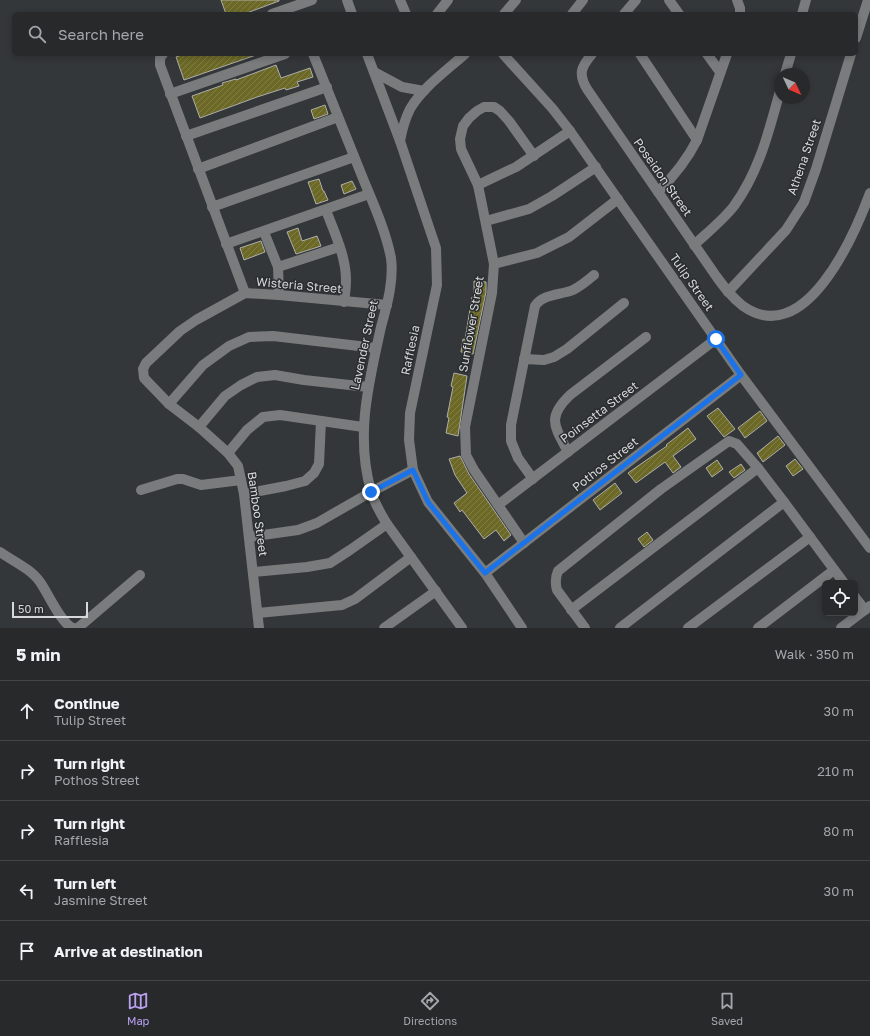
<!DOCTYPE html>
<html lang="en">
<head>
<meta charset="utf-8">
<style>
  :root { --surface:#27292b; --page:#2f3133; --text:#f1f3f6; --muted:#a4a6a9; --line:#434547; --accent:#bca0f2 }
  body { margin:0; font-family:"Golos Text",sans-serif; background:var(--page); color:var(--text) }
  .controls { position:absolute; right:12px; bottom:12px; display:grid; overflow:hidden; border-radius:6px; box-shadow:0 2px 6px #0003 }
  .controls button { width:36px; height:36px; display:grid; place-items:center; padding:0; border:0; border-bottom:1px solid var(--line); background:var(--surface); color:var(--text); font:20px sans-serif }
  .compass { position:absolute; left:774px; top:68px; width:36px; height:36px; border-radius:50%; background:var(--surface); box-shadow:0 2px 6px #0003; rotate:134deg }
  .scale { position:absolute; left:12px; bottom:10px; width:76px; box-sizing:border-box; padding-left:4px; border:2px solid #d6d8d9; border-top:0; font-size:11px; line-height:14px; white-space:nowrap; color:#d6d8d9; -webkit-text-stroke:3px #2a2d2f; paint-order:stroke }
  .stop { position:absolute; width:12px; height:12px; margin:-9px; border:3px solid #1a73e8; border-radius:50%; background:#fff }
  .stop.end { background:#1a73e8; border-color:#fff; box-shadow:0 1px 4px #0008 }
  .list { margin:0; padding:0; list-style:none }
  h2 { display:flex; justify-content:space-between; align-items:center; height:52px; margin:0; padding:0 16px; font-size:17px }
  h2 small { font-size:13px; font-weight:400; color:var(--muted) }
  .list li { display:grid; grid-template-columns:26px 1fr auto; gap:12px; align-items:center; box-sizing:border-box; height:60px; padding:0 16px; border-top:1px solid var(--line) }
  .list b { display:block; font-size:15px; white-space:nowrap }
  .list p { margin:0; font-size:13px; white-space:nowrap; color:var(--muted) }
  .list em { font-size:13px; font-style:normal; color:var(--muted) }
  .icon { flex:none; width:22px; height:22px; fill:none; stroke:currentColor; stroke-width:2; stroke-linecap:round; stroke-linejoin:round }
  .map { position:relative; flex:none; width:870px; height:628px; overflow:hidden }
  .search { position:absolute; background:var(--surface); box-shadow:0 2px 6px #0003; left:12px; right:12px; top:12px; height:44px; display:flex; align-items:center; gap:10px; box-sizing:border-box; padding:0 14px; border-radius:6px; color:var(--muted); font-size:15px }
  .sheet { height:352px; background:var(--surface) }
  nav { display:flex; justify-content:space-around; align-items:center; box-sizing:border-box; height:56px; border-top:1px solid var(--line); background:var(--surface); font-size:11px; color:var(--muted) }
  nav a { display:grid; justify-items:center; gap:2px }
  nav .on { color:var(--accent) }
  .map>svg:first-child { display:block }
  .building { fill:url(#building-hatch); stroke:#aeaeaa }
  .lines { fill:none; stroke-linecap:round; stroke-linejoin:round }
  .minor { stroke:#797b7c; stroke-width:10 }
  .route { stroke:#1a73e8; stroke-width:5 }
  .labels { text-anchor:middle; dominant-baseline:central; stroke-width:3; stroke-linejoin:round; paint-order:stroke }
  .street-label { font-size:12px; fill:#d6d8d9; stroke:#2a2d2f }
</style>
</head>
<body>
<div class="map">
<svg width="870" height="628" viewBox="0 0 870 628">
  <defs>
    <pattern id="building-hatch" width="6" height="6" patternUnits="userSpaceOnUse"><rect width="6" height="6" fill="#6c6927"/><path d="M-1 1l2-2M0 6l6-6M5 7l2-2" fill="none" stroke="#807e46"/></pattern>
  </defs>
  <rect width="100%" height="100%" fill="#343739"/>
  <g class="building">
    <polygon points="221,0 279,0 279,1 244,14 226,14"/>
    <polygon points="184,54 255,54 256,55 184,80 176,57"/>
    <polygon points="276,65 281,78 310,68 313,77 297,82 299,86 286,90 285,88 257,97 200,118 192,96 223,85 222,83 236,79 236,80"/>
    <polygon points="325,105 328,114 314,119 311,110"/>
    <polygon points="319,179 323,191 324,191 328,200 316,204 308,182"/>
    <polygon points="352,181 356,189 344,194 341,185"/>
    <polygon points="298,228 302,241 317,236 321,246 296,254 287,232"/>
    <polygon points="261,241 265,252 244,260 240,248"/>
    <polygon points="474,281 486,282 486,292 473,354 461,352 463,339 465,340 472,297 474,297"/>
    <polygon points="454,373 467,376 458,436 446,433 449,418 447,417 453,387 451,386"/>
    <polygon points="718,408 735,429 724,437 707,416"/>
    <polygon points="760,411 767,421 745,438 738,428"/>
    <polygon points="688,428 696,439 673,456 681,467 673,473 665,462 636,483 628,473 658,452 667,446 666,445"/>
    <polygon points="778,436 785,445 763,462 757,453"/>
    <polygon points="460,456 469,474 511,535 504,541 496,530 484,539 462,510 460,512 454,503 467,493 455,475 449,459"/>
    <polygon points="795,459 803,469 793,476 786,466"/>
    <polygon points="717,460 723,469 712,477 706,468"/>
    <polygon points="741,464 745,470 734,478 729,472"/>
    <polygon points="615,483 622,493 600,510 593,500"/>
    <polygon points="647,532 653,540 644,547 638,539"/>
  </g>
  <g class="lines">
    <g class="minor">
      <polyline points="347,0 352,14"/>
      <polyline points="400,0 406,14"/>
      <polyline points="669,0 679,14"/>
      <polyline points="737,0 740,8 740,14"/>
      <polyline points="272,14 312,0"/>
      <polyline points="437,14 448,0"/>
      <polyline points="504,14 516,0"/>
      <polyline points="572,14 583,0"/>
      <polyline points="624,14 636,0"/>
      <polyline points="802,14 806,0"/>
      <polyline points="856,38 868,0"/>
      <polyline points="163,54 160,58 160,65 245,293"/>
      <path d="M313,54c17,42 34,85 51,127 10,24 22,51 27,77 3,23 -4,47 -10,69 -12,55 -26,108 -10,164 3,12 10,23 16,33l75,104"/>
      <polyline points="367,54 400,141 436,248 437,285 410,413 409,440 413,470 428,502 485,573 522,628"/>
      <polyline points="503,54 552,108 570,131 741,375 870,548"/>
      <path d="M592,54c-11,13 -14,20 -5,35l129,187c8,11 16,22 27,30 62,44 111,-70 127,-113"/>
      <polyline points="640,54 697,140"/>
      <polyline points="707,54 720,72"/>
      <polyline points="374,72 402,87 424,91"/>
      <polyline points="785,74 791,54"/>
      <polyline points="170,94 285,54"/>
      <polyline points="186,136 327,87"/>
      <path d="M400,141c2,-11 5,-22 10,-32 13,-22 36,-38 55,-55"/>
      <polyline points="198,169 338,117"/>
      <polyline points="478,185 516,167 570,131"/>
      <path d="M658,192c16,-16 29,-32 39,-52l30,-86"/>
      <polyline points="212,207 354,157"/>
      <path d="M326,210c8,22 20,46 20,70 0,8 -1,15 -2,22"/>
      <polyline points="486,221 529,209 552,196 596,167"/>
      <polyline points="264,232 278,267 279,295"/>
      <polyline points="226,244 369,194"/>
      <path d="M694,245c14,-13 29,-25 40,-39 25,-34 35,-75 46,-115"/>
      <polyline points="494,264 537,253 569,237 618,199"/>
      <polyline points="278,267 339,247"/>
      <polyline points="728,292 786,230 804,202 816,169 851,54"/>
      <polyline points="524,359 544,360 554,357 567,349 624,303"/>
      <polyline points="169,404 203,365 229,346 249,337 273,336 376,348"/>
      <polyline points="199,427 225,396 241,385 257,377 275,375 304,380 368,387"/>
      <path d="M568,452c-13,-25 -22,-34 2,-57l76,-58"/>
      <polyline points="228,453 247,430 263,417 280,415 363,427"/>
      <path d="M533,479l-15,-21 -7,-17v-16l24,-119c7,-12 26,-11 38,-16 8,-4 14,-9 21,-15"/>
      <polyline points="141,490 177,479 183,479 201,485 241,480"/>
      <polyline points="244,494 286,486 305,481 314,473 319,464 321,421"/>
      <polyline points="498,505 716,339"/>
      <polyline points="249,537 298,530 317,523 371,492 413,470"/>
      <polyline points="524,543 474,470 466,455 465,427 492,293 494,264 478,185 461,149 460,139 463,126 469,118 477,111 484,107 494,107 500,111 509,121 534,156"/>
      <path d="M0,552c13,9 31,17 40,30 8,11 21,42 33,46"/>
      <polyline points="253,572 307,567 330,563 350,550 387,524"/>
      <polyline points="485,573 741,375"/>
      <polyline points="855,597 865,610"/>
      <polyline points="571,610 758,468"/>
      <polyline points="258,613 342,605 355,599 411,557"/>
      <polyline points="77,628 79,627 140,575"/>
      <polyline points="259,628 244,494 238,466 228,453 199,427 169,404 144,378 143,369 146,363 180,331 196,320 245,293 279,295 387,305"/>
      <polyline points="384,628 436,591"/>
      <path d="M585,628l-28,-38c-2,-7 -2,-12 1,-19l103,-82 68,-48 8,3 21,24 26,34 60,81"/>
      <polyline points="620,628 784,502"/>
      <polyline points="688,628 810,537"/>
      <polyline points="758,628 834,570"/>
      <polyline points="841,628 870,606"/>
    </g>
  </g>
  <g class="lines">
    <polyline class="route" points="371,492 413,470 428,502 485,573 741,375 716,339"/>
  </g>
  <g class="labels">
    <g class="street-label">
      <text transform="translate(804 157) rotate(-71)">Athena Street</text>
      <text transform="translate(663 177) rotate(55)">Poseidon Street</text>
      <text transform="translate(692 282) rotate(55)">Tulip Street</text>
      <text transform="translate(299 285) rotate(5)">Wisteria Street</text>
      <text transform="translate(471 324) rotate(-80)">Sunflower Street</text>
      <text transform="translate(364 345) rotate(-78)">Lavender Street</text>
      <text transform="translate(410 350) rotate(-78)">Rafflesia</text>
      <text transform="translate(599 412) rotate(-37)">Poinsetta Street</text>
      <text transform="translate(605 464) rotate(-38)">Pothos Street</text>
      <text transform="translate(258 514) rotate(82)">Bamboo Street</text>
    </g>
  </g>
</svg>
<div class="controls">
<button><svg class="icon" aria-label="locate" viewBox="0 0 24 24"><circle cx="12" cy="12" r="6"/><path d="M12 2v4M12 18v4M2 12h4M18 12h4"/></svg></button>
</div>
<svg class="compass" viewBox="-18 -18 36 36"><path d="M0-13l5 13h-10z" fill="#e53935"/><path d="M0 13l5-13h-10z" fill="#a4a6a9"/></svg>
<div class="scale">50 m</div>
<div class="stop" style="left:716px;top:339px"></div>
<div class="stop end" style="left:371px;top:492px"></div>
<div class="search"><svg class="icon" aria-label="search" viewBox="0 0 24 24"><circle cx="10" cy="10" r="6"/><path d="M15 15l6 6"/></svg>Search here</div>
</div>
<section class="sheet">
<h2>5 min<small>Walk · 350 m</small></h2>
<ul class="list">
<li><svg class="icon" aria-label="ahead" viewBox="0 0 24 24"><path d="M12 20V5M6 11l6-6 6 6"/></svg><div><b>Continue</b><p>Tulip Street</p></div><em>30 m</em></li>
<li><svg class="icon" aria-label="right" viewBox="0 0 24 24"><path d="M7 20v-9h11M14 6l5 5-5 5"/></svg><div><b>Turn right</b><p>Pothos Street</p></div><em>210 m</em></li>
<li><svg class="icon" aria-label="right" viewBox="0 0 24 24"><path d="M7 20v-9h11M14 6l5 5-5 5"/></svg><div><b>Turn right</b><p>Rafflesia</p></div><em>80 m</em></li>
<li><svg class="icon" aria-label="left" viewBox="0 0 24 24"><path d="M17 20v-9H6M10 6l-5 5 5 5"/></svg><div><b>Turn left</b><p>Jasmine Street</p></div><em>30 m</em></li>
<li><svg class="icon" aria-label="arrive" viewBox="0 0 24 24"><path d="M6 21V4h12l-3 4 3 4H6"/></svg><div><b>Arrive at destination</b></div></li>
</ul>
</section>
<nav>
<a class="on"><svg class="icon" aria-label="map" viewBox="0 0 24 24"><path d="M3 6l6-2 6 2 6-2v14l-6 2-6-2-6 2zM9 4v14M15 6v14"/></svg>Map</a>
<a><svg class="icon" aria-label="directions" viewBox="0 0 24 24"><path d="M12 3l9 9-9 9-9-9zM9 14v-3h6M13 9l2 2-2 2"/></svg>Directions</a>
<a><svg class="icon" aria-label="saved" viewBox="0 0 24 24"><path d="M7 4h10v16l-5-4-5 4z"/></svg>Saved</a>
</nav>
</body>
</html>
